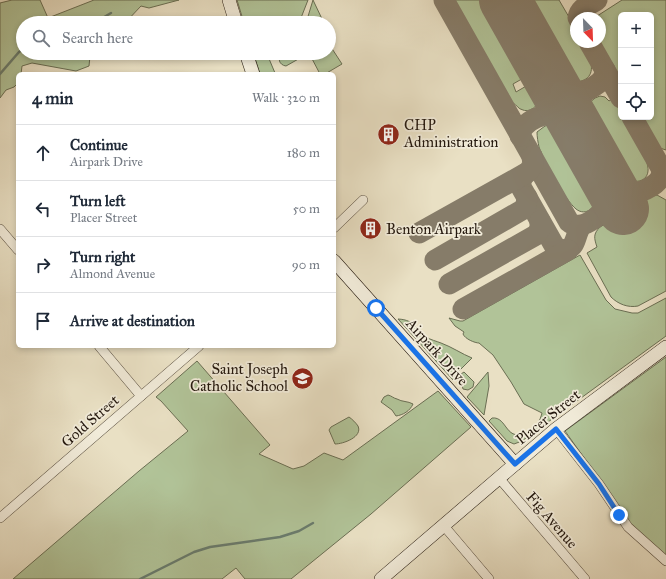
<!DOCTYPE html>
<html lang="en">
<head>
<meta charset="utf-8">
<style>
  :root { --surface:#fff; --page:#f2f2f3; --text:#1f2937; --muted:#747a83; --line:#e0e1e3 }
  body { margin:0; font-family:"IM FELL Great Primer",serif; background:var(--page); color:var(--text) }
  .controls { position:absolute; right:12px; top:12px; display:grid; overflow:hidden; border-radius:6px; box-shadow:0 2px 6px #0003 }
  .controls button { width:36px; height:36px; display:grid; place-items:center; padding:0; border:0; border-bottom:1px solid var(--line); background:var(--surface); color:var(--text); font:20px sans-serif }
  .compass { position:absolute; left:570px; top:12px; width:36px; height:36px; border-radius:50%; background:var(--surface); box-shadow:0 2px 6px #0003; rotate:157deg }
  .stop { position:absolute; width:12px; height:12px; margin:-9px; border:3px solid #1a73e8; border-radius:50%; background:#fff }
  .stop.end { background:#1a73e8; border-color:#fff; box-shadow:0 1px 4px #0008 }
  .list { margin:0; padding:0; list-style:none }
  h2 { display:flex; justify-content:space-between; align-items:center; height:52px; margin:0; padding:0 16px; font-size:17px }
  h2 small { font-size:13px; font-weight:400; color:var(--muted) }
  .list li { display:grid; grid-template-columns:26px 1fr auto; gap:12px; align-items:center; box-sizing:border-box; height:56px; padding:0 16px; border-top:1px solid var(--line) }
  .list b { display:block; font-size:15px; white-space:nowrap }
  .list p { margin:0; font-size:13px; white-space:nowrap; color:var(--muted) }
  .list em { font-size:13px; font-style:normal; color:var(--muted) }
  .icon { flex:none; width:22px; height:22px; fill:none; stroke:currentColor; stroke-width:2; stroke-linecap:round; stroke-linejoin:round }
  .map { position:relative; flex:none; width:666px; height:579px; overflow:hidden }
  .search { position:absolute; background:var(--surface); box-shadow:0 2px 6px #0003; left:16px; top:16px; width:320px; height:44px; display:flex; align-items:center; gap:10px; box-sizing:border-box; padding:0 14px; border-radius:22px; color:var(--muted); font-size:15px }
  .panel { position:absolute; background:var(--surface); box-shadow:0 2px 6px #0003; left:16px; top:72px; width:320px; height:276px; border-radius:6px }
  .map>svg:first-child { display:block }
  .green { fill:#b1c398; stroke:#6a6e53 }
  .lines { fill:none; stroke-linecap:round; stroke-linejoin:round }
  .stream { stroke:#6a7c6e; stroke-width:2.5 }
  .taxiway { stroke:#867c69; stroke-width:21 }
  .runway { stroke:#867c69; stroke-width:52 }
  .street-casing { stroke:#554a3c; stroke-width:10 }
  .secondary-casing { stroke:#24180e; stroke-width:14 }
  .street { stroke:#f1ebd9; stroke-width:9 }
  .secondary { stroke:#f1ebd9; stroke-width:13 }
  .route { stroke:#1a73e8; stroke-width:5 }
  .labels { text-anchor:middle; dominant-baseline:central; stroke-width:3.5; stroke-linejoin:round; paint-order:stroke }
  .poi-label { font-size:15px; fill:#24180e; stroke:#f1ebd9; text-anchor:start }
  .street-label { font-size:15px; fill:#24180e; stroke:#f1ebd9 }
</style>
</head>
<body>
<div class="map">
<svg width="666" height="579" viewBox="0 0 666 579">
  <rect width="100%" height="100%" fill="#e9e0c4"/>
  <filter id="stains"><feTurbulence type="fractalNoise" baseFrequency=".005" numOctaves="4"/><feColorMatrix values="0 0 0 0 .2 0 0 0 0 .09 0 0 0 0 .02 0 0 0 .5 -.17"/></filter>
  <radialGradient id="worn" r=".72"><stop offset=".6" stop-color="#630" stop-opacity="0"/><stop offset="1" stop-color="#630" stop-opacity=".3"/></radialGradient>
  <g class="green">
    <polygon points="12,0 40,0 48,18 94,0 179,0 149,8 141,6 125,23 23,23 23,53 92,53 90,56 89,66 76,71 32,63 22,66 21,74 18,74 18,83 14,87 6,90 0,98 0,3"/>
    <polygon points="237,0 308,0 299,23 244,23"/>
    <polygon points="313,0 323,21 317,23 306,23"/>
    <path d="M453,0h32l42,72v4l-14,8 3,8 12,-7 -2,-3 3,-1 5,7 2,1c1,1 3,5 3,6 2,9 -8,18 -16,15 -5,-1 -6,-5 -10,-7l-2,1z"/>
    <path d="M526,0h33l17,29v13h7l8,14 -2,1c5,12 3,23 -12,25l-5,-2 -4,-3z"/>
    <polygon points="622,0 666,0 666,150 654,146 638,117 651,117 651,15 621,15 621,87 595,42 600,42 600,18 594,18"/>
    <path d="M329,44l13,20 -17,10h-5l-11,-21 -23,13c-7,-1 -9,-8 -4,-13h47z"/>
    <polygon points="258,53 267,54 275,73 260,74 254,55"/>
    <path d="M600,96l5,1 4,4 3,-2 3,6 3,-2 3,6v8h5l24,43 -3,3c5,16 -8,23 -22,15l-36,-66 -1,-8 7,-6z"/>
    <path d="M548,125h5l5,4 37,67c2,11 -9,21 -19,13 -11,-9 -32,-48 -37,-62 -1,-5 -2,-10 -2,-15l8,-6z"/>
    <path d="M657,195l9,5v91l-28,15c-10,2 -20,-2 -27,-9l-24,-44 10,-6c-3,-9 -4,-13 3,-20l53,-31z"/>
    <path d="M580,255l26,45 9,9 17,4h6l28,-15v38l-144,105 -8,3 -7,-3 -18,-20 3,-3c16,-2 13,27 37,13 8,-5 11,-10 13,-18l-18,-9 -13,-22 -18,-27 -14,-12c-4,0 -14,-4 -16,-9l1,-2 -9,-6 -6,-8 11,3h3z"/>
    <path d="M398,319c18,1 16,10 28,18 5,3 10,4 15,6 11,4 21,11 31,15l-16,16 -3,6z"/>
    <polygon points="666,357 666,559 638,534 565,431"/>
    <polygon points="197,361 270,445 259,454 293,469 304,466 324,453 343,460 438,391 471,427 371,514 291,579 245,579 236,568 222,579 13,579 139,471 188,431 161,401 156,397"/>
    <polygon points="464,372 474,382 473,387 468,390 463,389 462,385 457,379 458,376"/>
    <polygon points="488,372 489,386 484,415 467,397"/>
    <path d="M388,395c4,1 5,3 9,4 5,3 11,2 16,5 -3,7 -10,11 -17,12l-4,-6 -11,-8 3,-5z"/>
    <path d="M349,417c3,2 7,6 9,9 5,11 -15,18 -23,18l-6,-14 2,-3z"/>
  </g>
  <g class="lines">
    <g class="stream">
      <polyline points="94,23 111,13"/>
      <polyline points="0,74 19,52 23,49"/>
      <polyline points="140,579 194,552 210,547 280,537 299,531 313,523"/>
    </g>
    <g class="taxiway">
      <path d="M444,0l125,222c11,10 31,-5 37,-16"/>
      <path d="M517,18l38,66c9,9 19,11 31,6"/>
      <path d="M578,18c1,-10 11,-13 19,-18"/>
      <polyline points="589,42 621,98"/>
      <path d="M605,70c1,21 -34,16 -31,45 2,14 27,51 35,66"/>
      <path d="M520,136c0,-15 29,-26 41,-21 9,4 13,10 18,18"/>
      <path d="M525,174l-4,6v7l34,60 8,3c15,-1 11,-16 19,-25"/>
      <path d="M630,193c12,0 36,-10 31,-25l-29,-51"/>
      <polyline points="419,233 528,172 533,165 532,156"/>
      <polyline points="435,260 522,210 526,206 527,197"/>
      <polyline points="449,284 536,235 540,229 540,221"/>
      <polyline points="463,309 568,250"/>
    </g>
    <polyline class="runway" points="505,0 623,209"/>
    <defs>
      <g id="street">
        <polyline points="334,228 363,200"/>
        <polyline points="0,229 18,250"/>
        <polyline points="99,346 141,396"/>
        <polyline points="556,429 599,484 628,527 666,561"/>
        <polyline points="499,478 585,579"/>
        <polyline points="0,518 199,346"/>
        <polyline points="444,526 489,579"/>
      </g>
      <g id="secondary">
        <polyline points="229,0 236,23"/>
        <polyline points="246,53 253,74"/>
        <polyline points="334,261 515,464"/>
        <polyline points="381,579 556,429 666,347"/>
      </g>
    </defs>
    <use href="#street" class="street-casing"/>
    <use href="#secondary" class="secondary-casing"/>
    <use href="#street" class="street"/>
    <use href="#secondary" class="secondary"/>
  </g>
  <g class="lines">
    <polyline class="route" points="376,308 515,464 556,429 599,484 619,515"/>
  </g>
  <defs>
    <symbol id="building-disc" viewBox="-11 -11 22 22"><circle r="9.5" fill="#8f2418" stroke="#f1ebd9"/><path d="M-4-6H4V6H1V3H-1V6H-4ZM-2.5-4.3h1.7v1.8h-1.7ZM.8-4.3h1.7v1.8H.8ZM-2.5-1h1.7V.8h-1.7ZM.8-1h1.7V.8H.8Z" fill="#fff"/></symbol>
    <symbol id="school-disc" viewBox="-11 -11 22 22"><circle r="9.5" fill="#8f2418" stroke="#f1ebd9"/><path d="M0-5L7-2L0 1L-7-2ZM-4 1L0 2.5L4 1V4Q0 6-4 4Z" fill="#fff"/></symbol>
  </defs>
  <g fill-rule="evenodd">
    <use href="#building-disc" x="376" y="122" width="25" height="25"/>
    <use href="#building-disc" x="358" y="216" width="25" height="25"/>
    <use href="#school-disc" x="290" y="366" width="25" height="25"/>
  </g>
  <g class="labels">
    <g class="poi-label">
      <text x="404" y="125">CHP<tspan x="404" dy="17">Administration</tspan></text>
      <text x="386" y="229">Benton Airpark</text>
      <text x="288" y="369" text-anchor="end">Saint Joseph<tspan x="288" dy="17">Catholic School</tspan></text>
    </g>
    <g class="street-label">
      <text transform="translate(437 352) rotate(48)">Airpark Drive</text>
      <text transform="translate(548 417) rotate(-39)">Placer Street</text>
      <text transform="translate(90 421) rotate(-41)">Gold Street</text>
      <text transform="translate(552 520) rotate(49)">Fig Avenue</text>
    </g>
  </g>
  <rect width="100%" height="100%" filter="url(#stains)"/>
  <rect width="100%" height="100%" fill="url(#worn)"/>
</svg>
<div class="controls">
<button>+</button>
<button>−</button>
<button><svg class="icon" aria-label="locate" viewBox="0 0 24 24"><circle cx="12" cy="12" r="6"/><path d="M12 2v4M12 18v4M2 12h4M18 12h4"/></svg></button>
</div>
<svg class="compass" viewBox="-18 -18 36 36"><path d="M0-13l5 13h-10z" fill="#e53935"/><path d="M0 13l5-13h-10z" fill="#747a83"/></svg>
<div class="stop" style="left:376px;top:308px"></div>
<div class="stop end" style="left:619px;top:515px"></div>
<div class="search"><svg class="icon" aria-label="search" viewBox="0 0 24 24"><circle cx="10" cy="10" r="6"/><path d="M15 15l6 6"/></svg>Search here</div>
<section class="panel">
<h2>4 min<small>Walk · 320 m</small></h2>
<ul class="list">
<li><svg class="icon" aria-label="ahead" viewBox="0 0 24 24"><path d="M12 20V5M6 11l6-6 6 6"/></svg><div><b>Continue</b><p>Airpark Drive</p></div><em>180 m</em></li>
<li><svg class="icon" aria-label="left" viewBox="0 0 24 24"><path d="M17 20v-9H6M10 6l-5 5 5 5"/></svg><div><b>Turn left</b><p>Placer Street</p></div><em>50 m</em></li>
<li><svg class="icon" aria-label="right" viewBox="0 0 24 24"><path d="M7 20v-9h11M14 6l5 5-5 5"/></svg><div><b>Turn right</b><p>Almond Avenue</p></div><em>90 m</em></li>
<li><svg class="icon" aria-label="arrive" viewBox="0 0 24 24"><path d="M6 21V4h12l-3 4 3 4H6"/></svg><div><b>Arrive at destination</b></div></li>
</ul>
</section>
</div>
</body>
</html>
